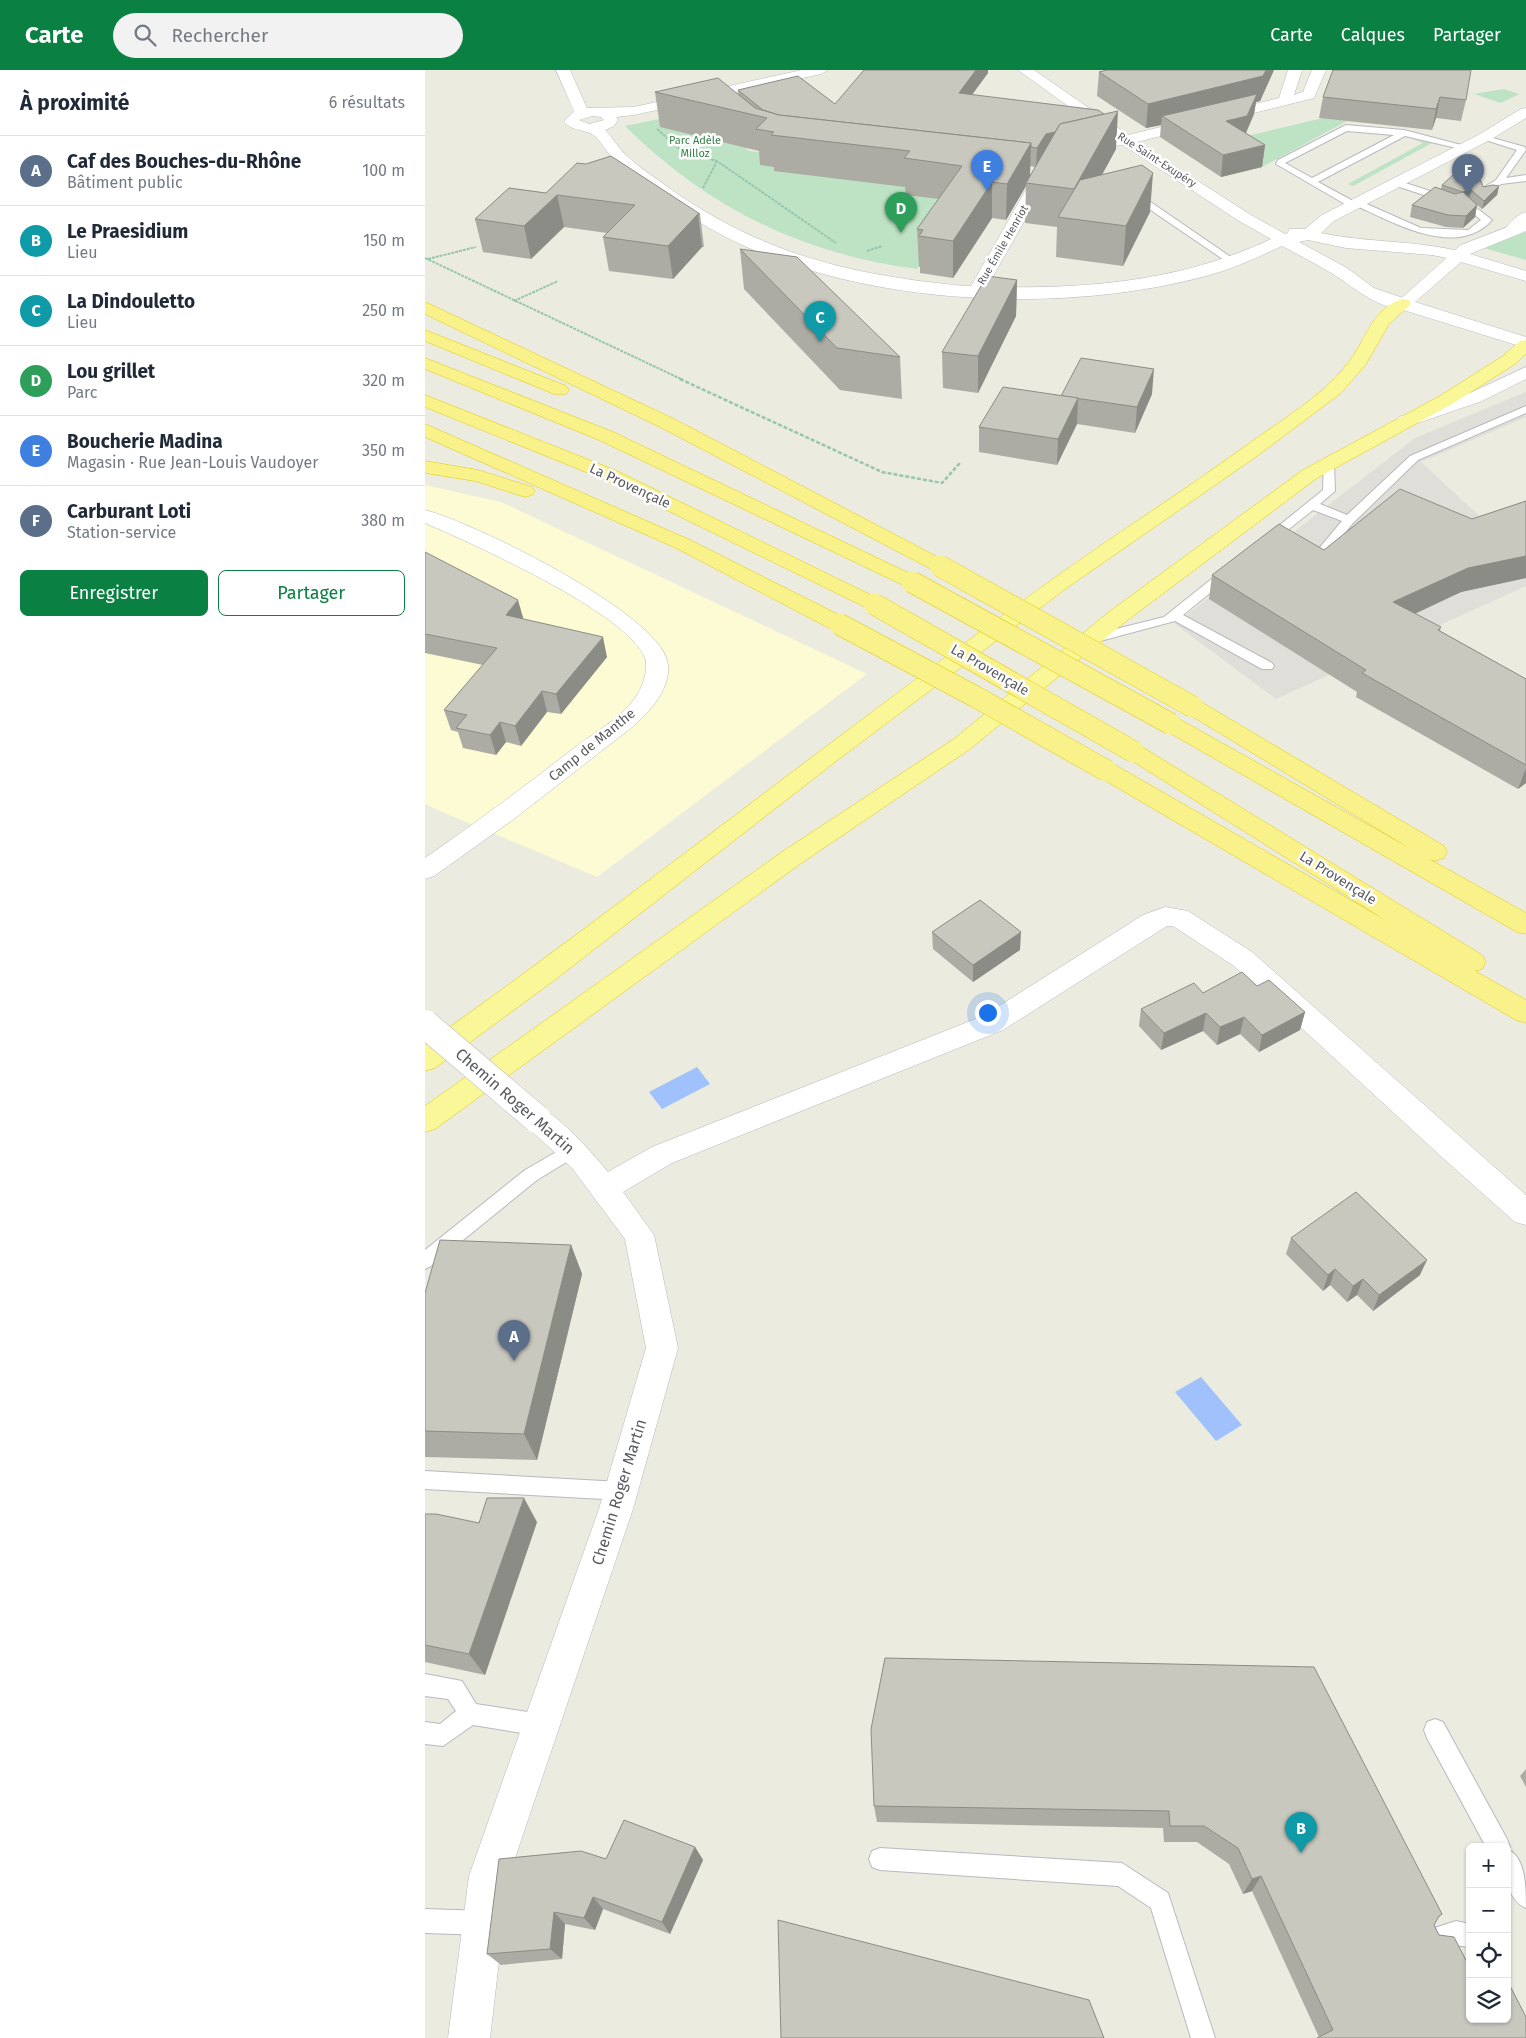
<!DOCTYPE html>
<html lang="fr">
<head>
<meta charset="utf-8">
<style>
  :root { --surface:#fff; --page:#f2f2f3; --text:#1f2937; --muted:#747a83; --line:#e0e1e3; --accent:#0b8043 }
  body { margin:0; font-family:"Fira Sans",sans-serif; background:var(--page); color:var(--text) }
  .controls { position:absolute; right:15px; bottom:15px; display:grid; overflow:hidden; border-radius:8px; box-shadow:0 1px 4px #0004 }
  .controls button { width:45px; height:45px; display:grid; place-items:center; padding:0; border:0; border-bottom:1px solid var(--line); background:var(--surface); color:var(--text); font:25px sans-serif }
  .you { position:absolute; left:562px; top:942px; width:18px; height:18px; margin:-12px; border:4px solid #fff; border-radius:50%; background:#1a73e8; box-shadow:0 0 0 8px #1a73e833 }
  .badge { display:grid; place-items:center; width:32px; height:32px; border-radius:50%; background:var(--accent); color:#fff; font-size:16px; font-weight:700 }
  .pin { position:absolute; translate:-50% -41px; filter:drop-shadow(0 1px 2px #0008) }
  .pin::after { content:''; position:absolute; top:26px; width:18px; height:15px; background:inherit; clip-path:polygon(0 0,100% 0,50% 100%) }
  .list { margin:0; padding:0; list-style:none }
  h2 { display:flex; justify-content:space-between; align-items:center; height:65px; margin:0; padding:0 20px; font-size:21px }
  h2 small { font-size:16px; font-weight:400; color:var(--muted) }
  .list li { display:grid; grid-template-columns:32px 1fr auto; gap:15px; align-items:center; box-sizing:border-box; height:70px; padding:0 20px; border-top:1px solid var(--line) }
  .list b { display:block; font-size:19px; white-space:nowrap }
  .list p { margin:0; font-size:16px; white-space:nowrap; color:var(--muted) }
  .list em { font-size:16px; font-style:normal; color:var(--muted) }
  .actions { display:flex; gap:10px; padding:15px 20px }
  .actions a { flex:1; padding:11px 0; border:1px solid var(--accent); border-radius:8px; text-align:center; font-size:18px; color:var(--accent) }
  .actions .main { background:var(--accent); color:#fff }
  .icon { flex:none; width:28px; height:28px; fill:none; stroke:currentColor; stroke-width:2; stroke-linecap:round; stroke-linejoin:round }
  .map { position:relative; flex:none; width:1101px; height:1968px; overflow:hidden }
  header { display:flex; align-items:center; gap:30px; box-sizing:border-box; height:70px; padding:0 25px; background:var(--accent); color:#fff }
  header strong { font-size:24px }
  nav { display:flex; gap:28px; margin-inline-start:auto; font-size:18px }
  .search { width:350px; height:45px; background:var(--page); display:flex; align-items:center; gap:12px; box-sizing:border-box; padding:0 18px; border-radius:28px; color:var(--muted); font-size:19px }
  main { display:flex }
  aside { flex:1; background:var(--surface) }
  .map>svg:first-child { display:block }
  .commercial { fill:#fcfbd4 }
  .industrial { fill:#dfded8 }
  .green { fill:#bde3c4 }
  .water { fill:#a0c1fc }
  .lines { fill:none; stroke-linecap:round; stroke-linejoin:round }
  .service-casing { stroke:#b8b9bf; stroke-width:2 }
  .minor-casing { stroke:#b8b9bf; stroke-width:1 }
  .secondary-casing { stroke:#bbbcc4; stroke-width:1 }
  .trunk-casing { stroke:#e3ca08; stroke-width:1 }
  .motorway-casing { stroke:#e3ca08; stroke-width:1 }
  .path-far1 { stroke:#97c5ae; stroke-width:2; stroke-dasharray:3 1; stroke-linecap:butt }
  .path { stroke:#97c5ae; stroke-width:2.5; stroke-dasharray:4 2; stroke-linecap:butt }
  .service { fill:#fff; fill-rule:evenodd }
  .minor { fill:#fff; fill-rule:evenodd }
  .secondary { fill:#fff; fill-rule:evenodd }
  .trunk { fill:#f9f798; fill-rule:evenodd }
  .motorway { fill:#f9f28a; fill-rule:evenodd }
  .minor-bridge-casing { stroke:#b8b9bf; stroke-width:29; stroke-linecap:butt }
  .motorway-bridge-casing { stroke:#e3ca08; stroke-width:22; stroke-linecap:butt }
  .minor-bridge { stroke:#fff; stroke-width:28 }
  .motorway-bridge { stroke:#f9f28a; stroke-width:21 }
  .wall { fill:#acaca4; fill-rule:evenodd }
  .shaded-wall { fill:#8c8c86 }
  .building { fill:#c8c8bf; stroke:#8c8c86 }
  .labels { text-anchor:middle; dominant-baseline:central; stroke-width:5; stroke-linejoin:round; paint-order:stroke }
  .far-park-label { font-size:11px; fill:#378149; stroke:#fff }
  .far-street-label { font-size:11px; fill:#595b61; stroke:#fff }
  .street-label { font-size:14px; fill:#595b61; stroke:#fff }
  .near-street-label { font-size:16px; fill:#595b61; stroke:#fff }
</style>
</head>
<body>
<header>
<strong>Carte</strong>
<div class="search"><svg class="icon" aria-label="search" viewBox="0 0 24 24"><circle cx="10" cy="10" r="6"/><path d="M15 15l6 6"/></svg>Rechercher</div>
<nav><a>Carte</a><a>Calques</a><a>Partager</a></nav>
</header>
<main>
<aside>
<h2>À proximité<small>6 résultats</small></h2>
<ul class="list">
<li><span class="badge" style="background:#5c6f8a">A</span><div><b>Caf des Bouches-du-Rhône</b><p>Bâtiment public</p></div><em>100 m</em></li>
<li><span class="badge" style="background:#0f9aa8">B</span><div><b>Le Praesidium</b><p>Lieu</p></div><em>150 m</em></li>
<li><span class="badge" style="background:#0f9aa8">C</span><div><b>La Dindouletto</b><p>Lieu</p></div><em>250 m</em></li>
<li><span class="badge" style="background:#2e9e5b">D</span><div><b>Lou grillet</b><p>Parc</p></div><em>320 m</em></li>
<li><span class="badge" style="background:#3f7fe0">E</span><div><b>Boucherie Madina</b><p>Magasin · Rue Jean-Louis Vaudoyer</p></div><em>350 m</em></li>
<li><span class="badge" style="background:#5c6f8a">F</span><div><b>Carburant Loti</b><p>Station-service</p></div><em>380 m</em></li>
</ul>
<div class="actions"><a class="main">Enregistrer</a><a>Partager</a></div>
</aside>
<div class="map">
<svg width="1101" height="1968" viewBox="0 0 1101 1968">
  <rect width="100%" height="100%" fill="#ebebe0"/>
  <polygon class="commercial" points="0,415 76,432 442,604 172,807 15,741 0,734"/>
  <polygon class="industrial" points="1101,322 1101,347 996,392 1101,489 1101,516 851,629 750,554 990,368"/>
  <g class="green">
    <polygon points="1079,19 1094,24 1076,33 1049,24"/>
    <path d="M277,40l47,41 39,4 174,47 -45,67c-115,-15 -209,-61 -292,-143z"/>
    <polygon points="898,48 922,51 837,97 823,100 784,75"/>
    <polygon points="987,69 1007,73 928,116 923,114 998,73"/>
    <polygon points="1101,162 1101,190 1059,178"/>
  </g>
  <g class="water">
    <polygon points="272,997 285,1014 237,1039 224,1022"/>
    <polygon points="776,1307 817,1355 791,1371 750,1322"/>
  </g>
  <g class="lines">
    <defs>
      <g id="service">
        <path d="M921,55l58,5 65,17 -4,3 -60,-14 -87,46 35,19h7l61,27 47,2 13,-10 -19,-16 -2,-2 5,-3 27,21c-35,39 -98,3 -135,-14l-7,1 -74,-43 2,-4zM922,61l47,4 -82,43 -27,-15z"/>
        <polygon points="1057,65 1100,77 1101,80 1081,108 1101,105 1101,111 1076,114 1062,123 1056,123 1056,119 1071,110 1092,80 1057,69"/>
        <polygon points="971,110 1027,128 1029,130 1024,133 968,115 968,111"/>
        <polygon points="705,122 711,122 813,192 805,194 705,126"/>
        <polygon points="1101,336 1101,343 993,390 928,453 896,491 888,491 886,488 917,451 888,440 845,474 837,474 835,471 898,420 899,392 907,392 909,394 910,421 895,434 922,445 985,386"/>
        <polygon points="803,498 809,502 807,505 758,545 847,593 849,596 847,599 837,599 750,551 664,574 658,570 659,567 739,547 799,499"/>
        <polygon points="147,1073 153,1075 156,1080 153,1085 112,1110 6,1196 0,1199 0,1180 100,1100"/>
        <polygon points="0,1401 196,1412 203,1414 206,1421 203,1428 196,1430 0,1419"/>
        <polygon points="0,1604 37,1611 51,1634 116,1644 124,1647 127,1655 124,1663 116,1666 48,1655 18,1676 0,1674 0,1652 15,1654 31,1641 23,1629 0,1626"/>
        <path d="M1010,1649l8,3 64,117 3,8 -1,3c17,9 17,39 17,58 -23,-10 -19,-40 -19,-61h-21l-59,-109 -3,-8 3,-8z"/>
        <polygon points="455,1778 697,1793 743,1823 790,1968 766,1968 726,1838 693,1816 455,1800 447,1797 444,1789 447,1781"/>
        <polygon points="0,1839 59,1841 67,1845 71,1853 67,1861 59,1865 0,1863"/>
        <path d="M1031,1851l14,3v24c-17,-7 -31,5 -45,-1l-4,-8 4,-8z"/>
      </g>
      <g id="minor">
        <path d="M131,0h14l17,38 47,-1 168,-37h26l-7,4 -187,41 -18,2 2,3 -4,6 -9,4c8,8 13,18 22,26 12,12 28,21 42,32 95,67 182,87 295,98h7l64,-112 8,-5 8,5 -64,113c99,2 193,-5 284,-48l-32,-18 -116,-76 -14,1 -2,-3 7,-4 -96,-69h16l94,65 151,-37 9,-28h14l-8,25 9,-3 9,-22h14l-12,28 -177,44 114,73 34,19 3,-1 1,-4h16l17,-14 158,-81 41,-25 5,-1v10l-36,22 -156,81 -13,12c47,10 95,7 142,19l2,3 -2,3 -6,2 -25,-5 -86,-7 -38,-8 -9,2 48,26 27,20 35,12 2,4 -2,4c-25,6 -57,-22 -76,-34 -17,-10 -34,-19 -51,-28 -24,11 -49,23 -76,30 -141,38 -333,30 -466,-32 -38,-18 -93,-53 -124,-81 -7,-8 -12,-17 -19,-25 -9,-10 -25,-5 -33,-17l10,-10zM167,46l9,1 3,3 -15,4 -10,-4z"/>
        <path d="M1101,142v14l-7,6h-12l-2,-3c5,-7 13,-15 21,-17z"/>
        <path d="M0,440c48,12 230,102 242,150 7,26 -18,53 -36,68l-117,91 -80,57 -9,3v-21c51,-35 100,-72 149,-110 21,-16 46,-29 61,-50 7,-9 14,-29 10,-40 -17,-45 -174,-115 -220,-135z"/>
        <path d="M740,837l23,4 64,41 274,243v30l-11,-3 -71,-63 -210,-193 -61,-40h-6l-164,104 -331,133 -49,29 31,43 24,113 -45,161 -124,367 -19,162h-42l21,-162 130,-367 47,-161 -21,-109 -53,-71 -45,-41 -4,-8 4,-8c3,-1 8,-3 11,-3 17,2 59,50 70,64l44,-25 331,-131 160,-101z"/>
      </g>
      <g id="secondary">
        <polygon points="1101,150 1101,161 1045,184 1101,201 1101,211 1036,192 990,232 1101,267 1101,278 972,238 970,234 1036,175"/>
        <polygon points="1101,297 1101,309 1057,331 981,357 974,355 972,351 974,347 1045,323"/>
      </g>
      <g id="trunk">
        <path d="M978,229l6,1 2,4 -22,20 -23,40 -25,29 -84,63 -189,131 -229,172 -283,220 -121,89 -10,3v-26c212,-151 416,-314 628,-466 64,-46 131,-88 194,-134 34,-25 75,-48 101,-82 17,-21 25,-57 55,-64z"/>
        <polygon points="1101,270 1101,284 1090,294 1027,334 892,408 700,552 545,679 375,794 10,1059 0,1062 0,1036 357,782 529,669 684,542 878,400 1015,326 1078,286 1095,271"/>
      </g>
      <g id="motorway">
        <polygon points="0,232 251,350 522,492 525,496 522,500 515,502 508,500 237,358 0,244"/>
        <polygon points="0,260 141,316 144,320 141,324 129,324 0,271"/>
        <polygon points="0,288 188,362 494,508 497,512 494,516 487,518 480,516 174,370 0,299"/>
        <polygon points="0,325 192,401 456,530 460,534 456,538 449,540 442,538 178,409 0,337"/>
        <polygon points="0,354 265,470 422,549 425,554 422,559 414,561 406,559 251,478 0,367"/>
        <polygon points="0,391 53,400 107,417 110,421 107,425 100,427 50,411 0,403"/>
        <polygon points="768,630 776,632 1019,776 1022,782 1019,788 1010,791 1004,789 1101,843 1101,864 1092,862 738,659 735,654 738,649 746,647 754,649 986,779 760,642 757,637 760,632"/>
        <polygon points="709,674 717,677 1057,885 1061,892 1057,899 1050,901 1101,930 1101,953 1091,950 674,707 670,701 674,695 682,693 690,695 962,851 701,687 697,682 701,677"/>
      </g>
    </defs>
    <use href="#service" class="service-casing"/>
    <use href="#minor" class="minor-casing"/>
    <use href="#secondary" class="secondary-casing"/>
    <use href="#trunk" class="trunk-casing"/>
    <use href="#motorway" class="motorway-casing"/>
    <g class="path-far1">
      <polyline points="232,59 258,82 292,91 411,173"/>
      <polyline points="278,118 292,91"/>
      <polyline points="442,181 457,176"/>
      <polyline points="0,188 258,310"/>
      <polyline points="3,189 51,177"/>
      <polyline points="89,231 133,211"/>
    </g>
    <polyline class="path" points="255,309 457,402 517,413 535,393"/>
    <use href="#service" class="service"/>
    <use href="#minor" class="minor"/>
    <use href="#secondary" class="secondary"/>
    <use href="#trunk" class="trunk"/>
    <use href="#motorway" class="motorway"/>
    <defs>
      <polyline id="minor-bridge" points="0,954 112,1049"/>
      <g id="motorway-bridge">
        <polyline points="515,496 768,637"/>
        <polyline points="487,512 746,654"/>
        <polyline points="449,534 709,682"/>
        <polyline points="414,554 551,627 682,701"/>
      </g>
    </defs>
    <use href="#minor-bridge" class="minor-bridge-casing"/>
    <use href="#motorway-bridge" class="motorway-bridge-casing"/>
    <use href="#minor-bridge" class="minor-bridge"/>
    <use href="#motorway-bridge" class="motorway-bridge"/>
  </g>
  <g class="wall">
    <polygon points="682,0 849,0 835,31 831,32 829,44 821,63 840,75 837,97 796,107 735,67 736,55 721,58 672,26 674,2"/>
    <polygon points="908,0 1041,30 1036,51 1011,48 1007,60 894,48 898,27"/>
    <path d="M563,3l-16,22 144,54 -14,26 48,37 -27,54 -67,-9 1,-30 -32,-4 1,-37 -20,34 -14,-2 -39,60 -33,-5v-6h-1l-2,-38 22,-30 -33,-4 -1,-8 -131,-16v-4l-14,-2 -1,-14 -99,-24 -5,-35 83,3v-5l97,14zM605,96l5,1 -5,9z"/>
    <polygon points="1017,115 1058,117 1074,116 1072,125 1057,139 1052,135 1050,147 1038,158 1021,157 985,147 987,135 1016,119"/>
    <polygon points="84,118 275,144 279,177 277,177 248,209 184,201 178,167 182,163 139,157 106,189 58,182 50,149"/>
    <polygon points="315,179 475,287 477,329 415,320 319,219"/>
    <polygon points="592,210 591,246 553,323 518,318 517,282"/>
    <polygon points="727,324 710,363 652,354 632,395 554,382 554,357 636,326"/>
    <polygon points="1101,431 1101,508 1036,522 990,544 1016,557 1015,561 1101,609 1101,713 1093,719 931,627 932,622 784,529 787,505 1047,449"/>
    <polygon points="0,482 98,549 182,587 136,644 122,642 96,676 81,672 71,685 38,678 33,662 26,660 19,640 58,595 0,583"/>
    <polygon points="507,862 595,880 548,912 508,879"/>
    <polygon points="832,916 880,942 875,960 834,982 815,964 792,975 778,961 736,980 714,956 716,939 778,923"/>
    <polygon points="866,1168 995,1205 948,1241 932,1225 922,1232 905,1215 898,1221 861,1184"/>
    <polygon points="146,1175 157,1204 112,1390 0,1387 0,1223"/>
    <polygon points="0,1444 54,1453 112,1452 60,1605 0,1592"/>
    <polygon points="460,1588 1017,1844 1012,1849 1009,1855 1014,1865 1045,1898 894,1967 827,1821 818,1824 804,1794 772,1772 739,1772 738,1758 452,1752 449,1736"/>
    <polygon points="1101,1699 1101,1717 1095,1706"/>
    <polygon points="270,1777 278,1790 245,1864 178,1839 170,1860 140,1854 137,1889 76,1895 62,1884 181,1789"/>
  </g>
  <g class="shaded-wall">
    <polygon points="551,0 563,0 563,3 534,42 534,23"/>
    <polygon points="841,0 849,0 835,31 831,32 829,44 819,67 737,46 736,55 721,58 723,34"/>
    <polygon points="1015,27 1011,48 1007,60 1011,39"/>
    <polygon points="693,41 691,79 652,150 649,119 611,97 612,78 621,64"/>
    <polygon points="606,73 605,109 601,113 601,116 581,150 582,114"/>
    <polygon points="840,75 837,97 796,107 798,85"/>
    <polygon points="728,103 725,142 698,196 701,156"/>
    <polygon points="567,112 567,148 528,208 528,171"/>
    <polygon points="1074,116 1072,125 1057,139 1059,131"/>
    <polygon points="1046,120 1044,129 1038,122"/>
    <polygon points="132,125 139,157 106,189 99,156"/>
    <polygon points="1052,135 1050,147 1038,158 1041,146"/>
    <polygon points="273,144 277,177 248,209 243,176"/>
    <polygon points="592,210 591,246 553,323 553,286"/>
    <polygon points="729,299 727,324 710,363 712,337"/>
    <polygon points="653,328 652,354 632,395 633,369"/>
    <polygon points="1101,486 1101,508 1036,522 963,556 968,532 1043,498"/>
    <polygon points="93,530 99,551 81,545"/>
    <polygon points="178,567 182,587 136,644 131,624"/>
    <polygon points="117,621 122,642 96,676 90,656"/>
    <polygon points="75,652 81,672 71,685 65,665"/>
    <polygon points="1101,698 1101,713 1093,719"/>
    <polygon points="596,862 595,880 548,912 548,895"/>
    <polygon points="880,942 875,960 834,982 837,965"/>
    <polygon points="781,943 778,961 736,980 739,963"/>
    <polygon points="819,947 815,964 792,975 795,957"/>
    <polygon points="146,1175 157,1204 112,1390 99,1364"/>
    <polygon points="1002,1190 995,1205 948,1241 954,1225"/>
    <polygon points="910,1199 905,1215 898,1221 903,1205"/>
    <polygon points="938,1209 932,1225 922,1232 928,1216"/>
    <polygon points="99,1428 112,1452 60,1605 44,1584"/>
    <polygon points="270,1777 278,1790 245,1864 237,1852"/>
    <polygon points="836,1806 827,1821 818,1824 827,1809"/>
    <polygon points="168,1827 178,1839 170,1860 159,1848"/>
    <polygon points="129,1842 140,1854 137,1889 125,1879"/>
  </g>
  <g class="building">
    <polygon points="439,0 551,0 534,23 673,40 679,44 635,54 630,62 621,64 612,78 606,77 606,73 354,45 338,40 313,20 373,6 410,34"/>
    <polygon points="682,0 841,0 838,6 723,34 674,2"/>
    <polygon points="908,0 1046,0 1041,30 1015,27 1011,39 898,27"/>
    <polygon points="293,8 330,38 354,45 606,73 582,114 567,112 528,171 494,166 498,160 492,159 537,96 479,88 485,81 346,65 349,62 331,59 342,48 230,22"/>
    <polygon points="832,24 822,46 801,51 840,75 798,85 737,46"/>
    <polygon points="693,41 649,119 601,113 635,54"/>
    <polygon points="186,86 275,144 273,144 243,176 178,167 210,135 132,125 99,156 50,149 84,118 121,123 152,93 161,94"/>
    <polygon points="717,95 728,103 701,156 633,147 655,110"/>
    <polygon points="1029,104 1056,111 1058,117 1068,115 1074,116 1059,131 1046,120 1038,122 1017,115"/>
    <polygon points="1010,117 1030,124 1038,122 1052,135 1041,146 1023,145 987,135"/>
    <polygon points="315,179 372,187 475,287 412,278"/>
    <polygon points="562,206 592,210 553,286 517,282"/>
    <polygon points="656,288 729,299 712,337 636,326"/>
    <polygon points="578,317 653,328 633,369 554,357"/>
    <polygon points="975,419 1047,449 1101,431 1101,486 1043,498 968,532 1016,557 1013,560 1101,609 1101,695 937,603 941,600 787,505 854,454 899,480"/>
    <polygon points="0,482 93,530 81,545 178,567 131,624 117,621 90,656 75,652 65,665 31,658 42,645 19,640 72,578 0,564"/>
    <polygon points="555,830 596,862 548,895 507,862"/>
    <polygon points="817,902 832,916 844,910 880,942 837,965 819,947 795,957 781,943 739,963 716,939 769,913 778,923"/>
    <polygon points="931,1122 1002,1190 954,1225 938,1209 928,1216 910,1199 903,1205 866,1168"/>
    <polygon points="15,1170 146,1175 99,1364 0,1361 0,1223"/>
    <polygon points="62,1428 99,1428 44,1584 0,1575 0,1444 11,1444 54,1453"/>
    <polygon points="460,1588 889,1597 1017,1844 1014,1846 1009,1855 1014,1865 1029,1867 1045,1898 1045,1949 1082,1949 1082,1910 1101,1947 1101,1968 892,1968 908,1960 836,1806 827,1809 813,1778 779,1756 745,1756 744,1741 449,1736 446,1659"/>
    <polygon points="199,1750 270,1777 237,1852 168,1827 159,1848 129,1842 125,1879 62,1884 74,1789 156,1781 181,1789"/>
    <polygon points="353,1850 664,1930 679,1968 356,1968"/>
  </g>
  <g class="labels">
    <g class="far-park-label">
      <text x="270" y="70">Parc Adèle<tspan x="270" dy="13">Milloz</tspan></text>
    </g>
    <g class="far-street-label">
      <text transform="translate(732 90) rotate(33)">Rue Saint-Exupéry</text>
      <text transform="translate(578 175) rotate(-60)">Rue Émile Henriot</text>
    </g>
    <g class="street-label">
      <text transform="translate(205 416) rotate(25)">La Provençale</text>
      <text transform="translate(565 600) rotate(30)">La Provençale</text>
      <text transform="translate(167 675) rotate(-39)">Camp de Manthe</text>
      <text transform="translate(913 808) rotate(32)">La Provençale</text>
    </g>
    <g class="near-street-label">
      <text transform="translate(90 1031) rotate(41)">Chemin Roger Martin</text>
      <text transform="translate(194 1422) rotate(-73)">Chemin Roger Martin</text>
    </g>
  </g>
</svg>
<div class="controls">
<button>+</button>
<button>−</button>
<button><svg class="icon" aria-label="locate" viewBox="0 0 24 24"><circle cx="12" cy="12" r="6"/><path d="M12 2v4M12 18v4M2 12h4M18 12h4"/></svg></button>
<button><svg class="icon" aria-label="layers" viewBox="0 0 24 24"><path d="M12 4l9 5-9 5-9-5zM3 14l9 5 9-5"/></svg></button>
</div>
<div class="you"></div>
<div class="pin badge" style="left:89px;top:1291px;background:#5c6f8a">A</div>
<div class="pin badge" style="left:876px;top:1783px;background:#0f9aa8">B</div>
<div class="pin badge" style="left:395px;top:272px;background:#0f9aa8">C</div>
<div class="pin badge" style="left:476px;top:163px;background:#2e9e5b">D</div>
<div class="pin badge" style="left:562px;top:121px;background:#3f7fe0">E</div>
<div class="pin badge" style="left:1043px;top:125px;background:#5c6f8a">F</div>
</div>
</main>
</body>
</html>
